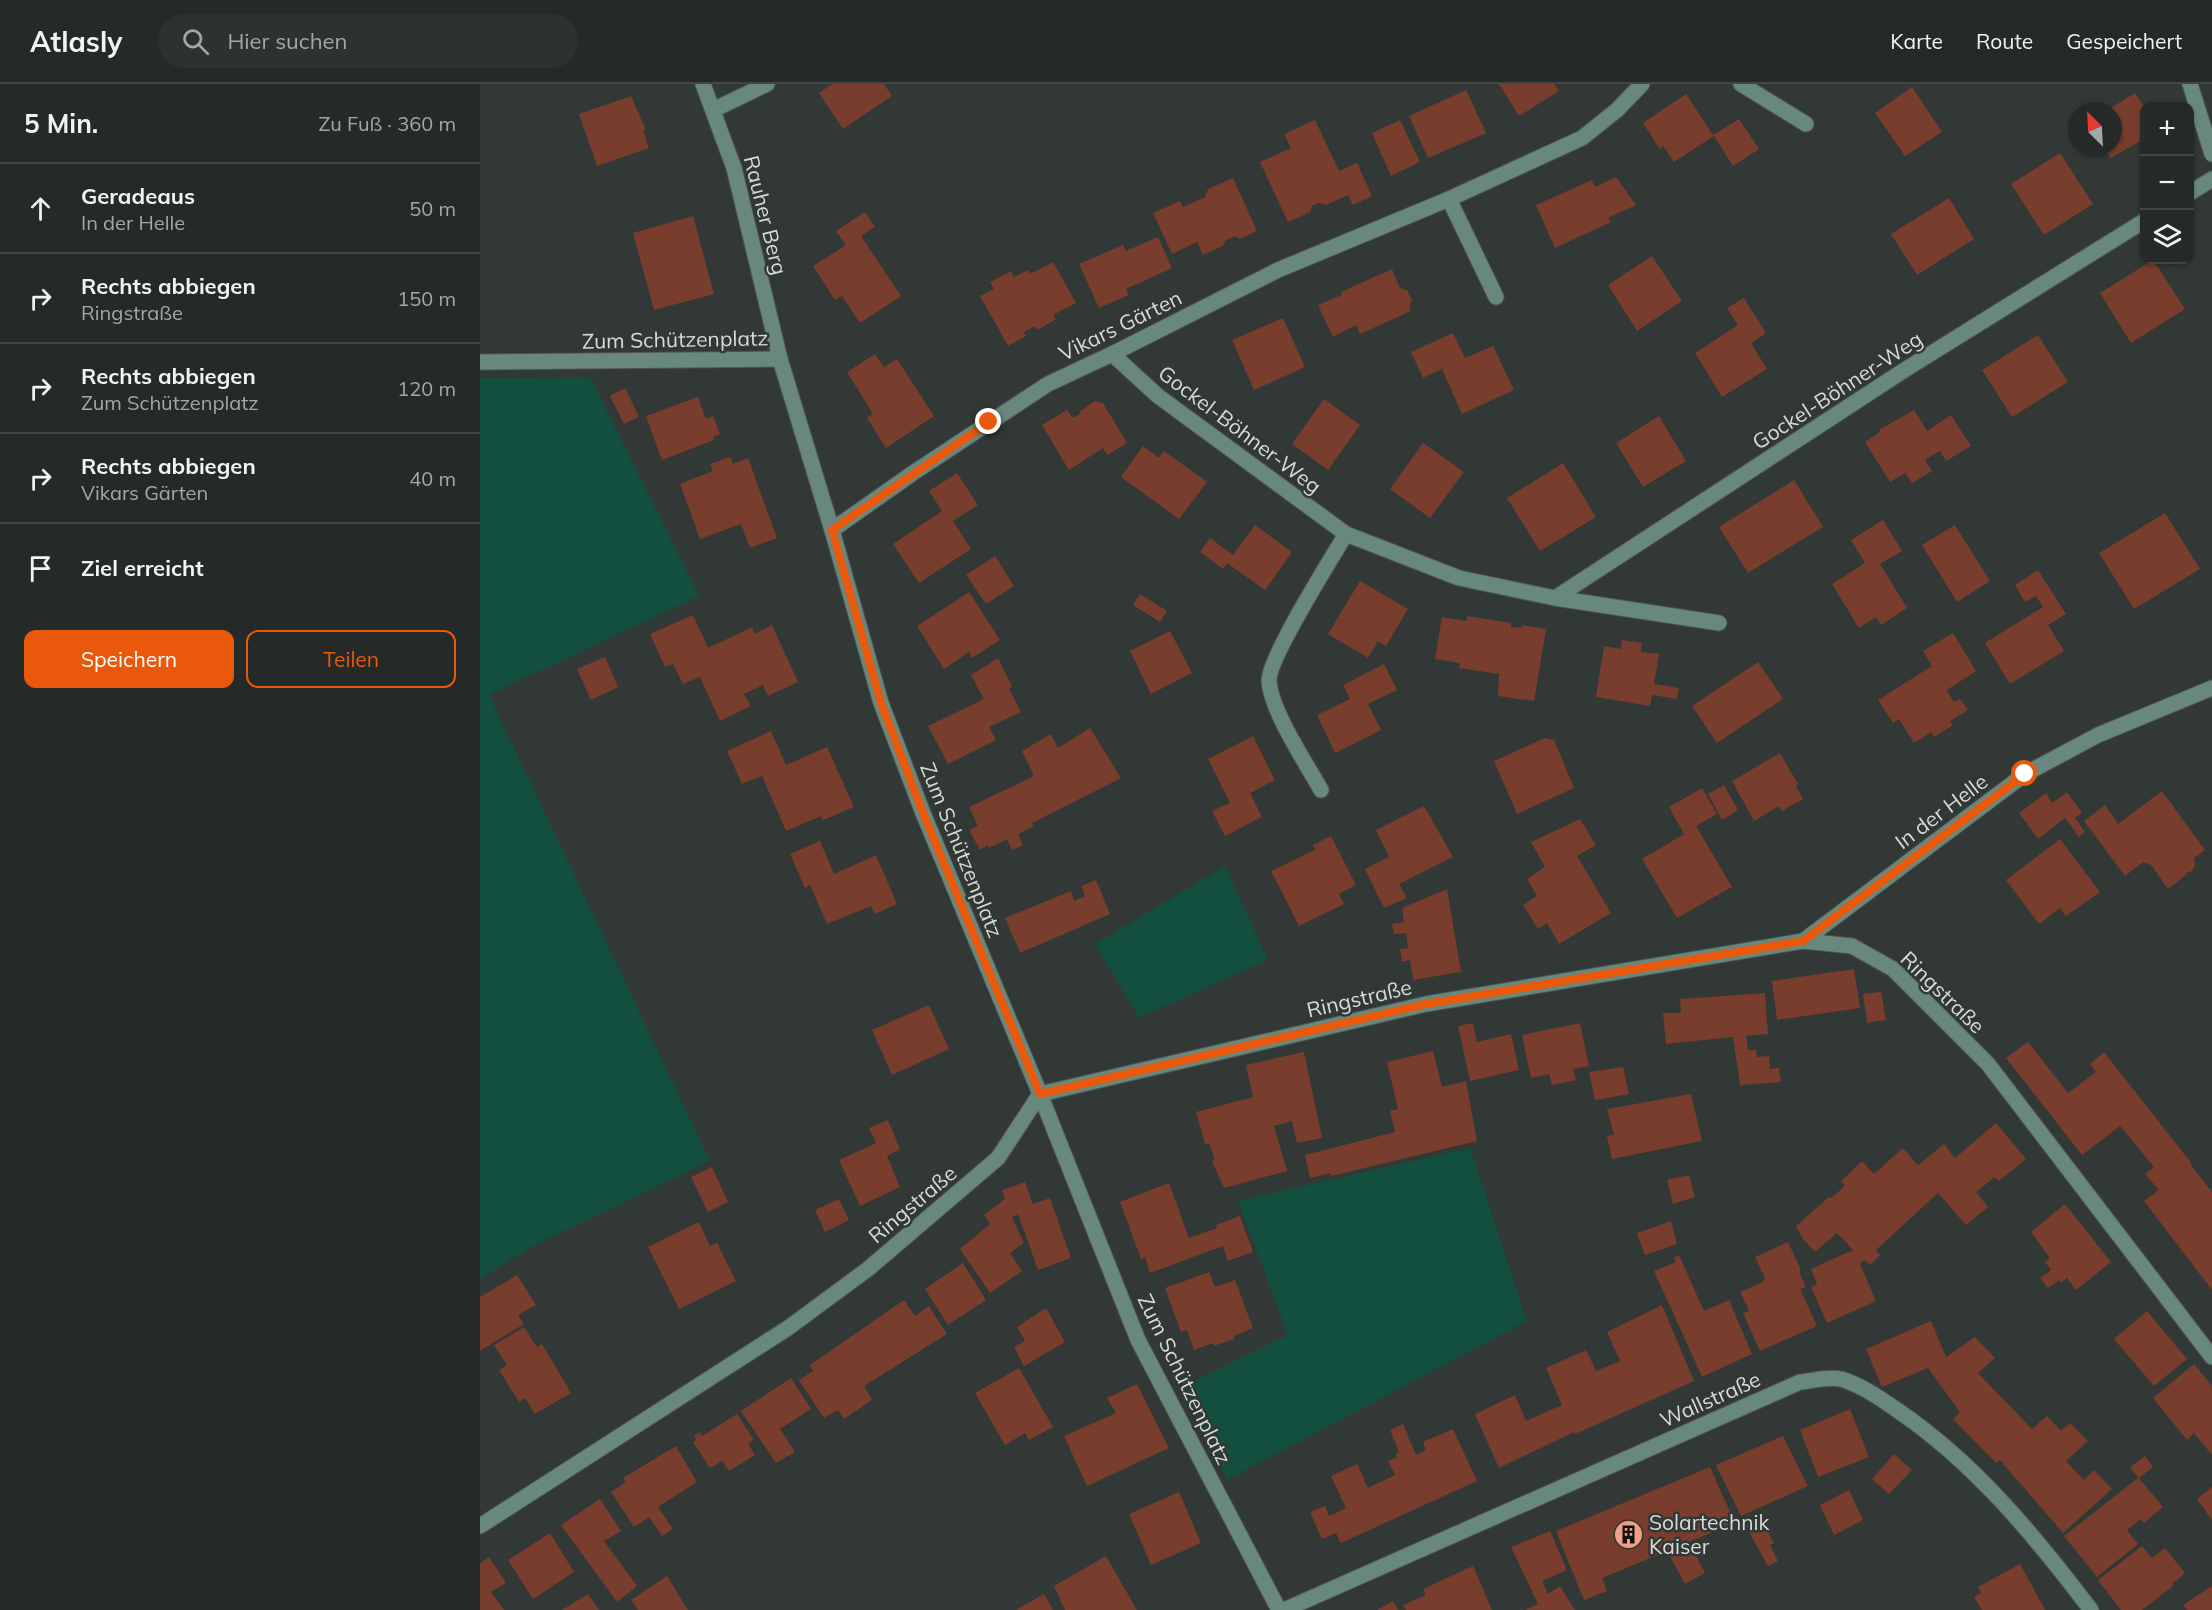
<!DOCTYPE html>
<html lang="de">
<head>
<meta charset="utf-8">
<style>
  :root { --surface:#252a28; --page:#2d3230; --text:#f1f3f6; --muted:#a3a7a8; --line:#424645; --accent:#ea580c }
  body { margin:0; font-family:Mulish,sans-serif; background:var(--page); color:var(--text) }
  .controls { position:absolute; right:18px; top:18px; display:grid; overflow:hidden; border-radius:12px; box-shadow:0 2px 4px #0004 }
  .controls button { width:54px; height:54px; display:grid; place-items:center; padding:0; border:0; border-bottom:2px solid var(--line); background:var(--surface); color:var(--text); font:30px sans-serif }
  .compass { position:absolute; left:1588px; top:18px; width:54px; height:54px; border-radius:50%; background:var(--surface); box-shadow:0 2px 4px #0004; rotate:336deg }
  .stop { position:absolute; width:18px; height:18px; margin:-14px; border:4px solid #ea580c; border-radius:50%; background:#fff }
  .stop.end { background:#ea580c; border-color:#fff; box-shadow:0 2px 6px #0008 }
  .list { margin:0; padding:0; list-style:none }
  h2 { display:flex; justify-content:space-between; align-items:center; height:78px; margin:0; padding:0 24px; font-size:26px }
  h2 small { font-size:20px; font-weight:400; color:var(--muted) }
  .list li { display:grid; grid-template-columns:39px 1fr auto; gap:18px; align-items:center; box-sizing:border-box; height:90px; padding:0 24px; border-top:2px solid var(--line) }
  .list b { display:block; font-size:22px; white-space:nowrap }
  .list p { margin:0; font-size:20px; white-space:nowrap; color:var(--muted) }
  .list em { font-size:20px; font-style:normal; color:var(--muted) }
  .actions { display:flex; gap:12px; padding:18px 24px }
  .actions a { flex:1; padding:14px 0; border:2px solid var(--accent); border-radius:12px; text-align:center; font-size:21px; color:var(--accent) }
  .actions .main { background:var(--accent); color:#fff }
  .icon { flex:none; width:33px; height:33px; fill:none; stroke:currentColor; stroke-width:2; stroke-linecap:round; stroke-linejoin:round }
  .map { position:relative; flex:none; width:1732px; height:1526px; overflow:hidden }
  header { display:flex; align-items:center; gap:36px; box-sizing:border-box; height:84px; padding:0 30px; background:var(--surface); border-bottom:2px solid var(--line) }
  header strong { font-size:28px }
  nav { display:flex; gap:33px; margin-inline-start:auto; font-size:21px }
  .search { width:420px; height:54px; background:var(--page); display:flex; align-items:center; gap:15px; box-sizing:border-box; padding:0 21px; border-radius:33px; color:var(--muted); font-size:22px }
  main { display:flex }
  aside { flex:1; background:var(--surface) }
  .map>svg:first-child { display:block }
  .green { fill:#124f3f }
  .building { fill:#783d2d }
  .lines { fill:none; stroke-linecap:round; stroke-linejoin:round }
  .minor-casing { stroke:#4f5653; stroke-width:17 }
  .minor { stroke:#69887d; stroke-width:15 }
  .route { stroke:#ea580c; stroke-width:8 }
  .labels { text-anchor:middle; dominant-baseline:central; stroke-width:5; stroke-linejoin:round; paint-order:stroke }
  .street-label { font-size:21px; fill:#d7dcda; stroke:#313835 }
  .poi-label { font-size:21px; fill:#d7dcda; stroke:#313835; text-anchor:start }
</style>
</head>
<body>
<header>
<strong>Atlasly</strong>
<div class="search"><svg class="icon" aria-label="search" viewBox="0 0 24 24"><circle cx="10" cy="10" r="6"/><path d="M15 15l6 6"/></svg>Hier suchen</div>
<nav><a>Karte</a><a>Route</a><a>Gespeichert</a></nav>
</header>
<main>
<aside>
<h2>5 Min.<small>Zu Fuß · 360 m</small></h2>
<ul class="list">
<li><svg class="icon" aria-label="ahead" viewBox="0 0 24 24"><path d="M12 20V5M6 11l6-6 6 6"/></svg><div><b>Geradeaus</b><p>In der Helle</p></div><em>50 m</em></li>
<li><svg class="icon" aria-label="right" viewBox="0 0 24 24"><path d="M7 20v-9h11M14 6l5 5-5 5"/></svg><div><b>Rechts abbiegen</b><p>Ringstraße</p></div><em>150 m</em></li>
<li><svg class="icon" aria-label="right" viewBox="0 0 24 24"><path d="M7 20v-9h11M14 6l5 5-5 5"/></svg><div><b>Rechts abbiegen</b><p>Zum Schützenplatz</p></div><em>120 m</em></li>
<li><svg class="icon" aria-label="right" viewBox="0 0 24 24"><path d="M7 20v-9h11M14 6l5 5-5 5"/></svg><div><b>Rechts abbiegen</b><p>Vikars Gärten</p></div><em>40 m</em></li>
<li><svg class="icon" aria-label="arrive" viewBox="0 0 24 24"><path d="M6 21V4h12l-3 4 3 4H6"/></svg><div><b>Ziel erreicht</b></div></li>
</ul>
<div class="actions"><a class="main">Speichern</a><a>Teilen</a></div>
</aside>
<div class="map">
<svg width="1732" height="1526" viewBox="0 0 1732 1526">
  <rect width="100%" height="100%" fill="#313835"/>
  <g class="green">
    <polygon points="110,293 219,512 9,611 230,1077 57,1160 0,1195 0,294"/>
    <polygon points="745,782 788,876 659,934 615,860"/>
    <polygon points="990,1064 1047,1237 747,1396 701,1303 808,1251 758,1117"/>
  </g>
  <g class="building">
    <polygon points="352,0 404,0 412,12 363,45 339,9"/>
    <polygon points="1019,0 1074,0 1079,7 1039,32"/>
    <polygon points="1432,3 1462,48 1425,72 1395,29"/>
    <polygon points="986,6 1006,49 948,74 929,32"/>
    <polygon points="1655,9 1664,23 1664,55 1631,74 1624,63 1633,63 1633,27 1626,27"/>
    <polygon points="1206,10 1233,51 1259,35 1279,65 1253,82 1234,52 1194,78 1183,62 1180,65 1163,39"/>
    <polygon points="151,12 166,46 163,46 169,64 117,82 99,30"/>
    <polygon points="835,36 859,87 877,79 892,112 873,121 868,111 846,121 839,119 832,122 830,128 808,138 780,78 811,64 804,50"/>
    <polygon points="920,36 940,78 911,92 892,49"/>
    <polygon points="1580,69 1613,120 1564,151 1531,100"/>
    <polygon points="1136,93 1156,121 1128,134 1131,138 1075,164 1056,121 1112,96 1115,103"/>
    <polygon points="753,94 777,147 760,155 755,152 745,157 743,162 723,171 717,158 692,170 673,129 700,117 703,123 725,113 728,105"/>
    <polygon points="1469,114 1494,155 1437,191 1411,150"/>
    <polygon points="385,128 395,143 381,152 421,212 380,239 362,212 355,216 333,182 366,161 356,147"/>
    <polygon points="213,132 234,210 174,226 153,149"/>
    <polygon points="678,153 692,184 646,205 649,211 619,224 599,180 643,161 646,167"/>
    <polygon points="1172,172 1202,217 1157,247 1128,201"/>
    <polygon points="1673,176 1705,225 1651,259 1620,209"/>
    <polygon points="573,178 596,219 573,231 576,235 558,246 555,242 544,248 546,252 528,262 500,212 514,205 510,198 531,187 534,193 548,186 550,190"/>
    <polygon points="912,185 920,204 927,206 932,216 929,223 931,227 880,250 876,241 853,253 838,221 862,211 861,208"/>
    <polygon points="1264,214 1286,249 1271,259 1287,285 1242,313 1215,269 1258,241 1247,224"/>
    <polygon points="803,234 825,283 774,306 752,256"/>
    <polygon points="973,249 985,274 1013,262 1034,306 982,330 962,285 943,294 931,268"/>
    <polygon points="1558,251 1588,298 1532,333 1502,286"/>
    <polygon points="395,270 404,283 417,275 454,332 406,364 387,334 393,330 367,288"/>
    <polygon points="145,304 159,333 144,340 130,312"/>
    <polygon points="218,313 226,335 233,332 240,350 233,353 234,356 182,376 166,332"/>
    <polygon points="844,315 880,341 848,386 812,360"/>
    <polygon points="615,317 623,319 647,359 627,371 623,364 589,386 562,341 587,326 593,334 601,329 600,327"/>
    <polygon points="1434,326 1447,347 1471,331 1491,362 1466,377 1460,367 1445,376 1452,387 1432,399 1425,389 1410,398 1385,358 1400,348 1399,346"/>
    <polygon points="1179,332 1206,377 1163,403 1136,359"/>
    <polygon points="943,359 984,388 950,434 910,405"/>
    <polygon points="663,362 679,374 684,367 727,398 699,435 641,393"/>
    <polygon points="250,373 253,380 268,374 297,454 270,464 261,440 220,455 200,400 233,387 230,380"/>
    <polygon points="1083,379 1116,433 1060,467 1027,414"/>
    <polygon points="477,389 498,421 473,437 491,465 439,499 413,460 462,427 449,407"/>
    <polygon points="1314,396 1343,443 1268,489 1239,443"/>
    <polygon points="1685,429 1720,485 1654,525 1619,469"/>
    <polygon points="1403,436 1422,467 1400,480 1427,524 1401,541 1396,533 1379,544 1352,500 1385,479 1371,456"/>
    <polygon points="775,441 812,468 785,506 747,479 743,485 720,468 730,454 753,471"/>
    <polygon points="1475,441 1510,497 1477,518 1442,461"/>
    <polygon points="515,472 534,502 506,520 486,491"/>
    <polygon points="1558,486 1586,530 1568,541 1584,567 1530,600 1505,559 1563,523 1556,512 1545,518 1535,501"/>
    <polygon points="880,497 928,525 906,562 898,557 888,574 848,550"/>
    <polygon points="489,508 520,556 492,574 489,568 464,585 437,542"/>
    <polygon points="660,510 687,527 680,538 653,521"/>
    <polygon points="213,531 228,564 272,543 275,550 292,541 318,598 288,612 283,601 264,610 271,622 240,637 220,593 203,600 193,580 185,583 170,550"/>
    <polygon points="987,532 1031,539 1031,543 1041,544 1042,541 1066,545 1054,617 1018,612 1019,590 979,584 980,579 955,575 962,533 987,537"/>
    <polygon points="690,547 712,589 671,610 650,567"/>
    <polygon points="1473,549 1496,587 1467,606 1474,618 1480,615 1488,626 1470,637 1473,641 1454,653 1451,648 1434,659 1419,635 1413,639 1398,616 1452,582 1443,567"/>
    <polygon points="1142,556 1162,559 1161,568 1179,570 1174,600 1199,604 1197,615 1172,611 1170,622 1116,613 1124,562 1141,565"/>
    <polygon points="125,573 138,603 111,616 97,585"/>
    <polygon points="518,574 532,603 529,604 541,628 509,643 516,656 468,680 448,642 504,615 491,591"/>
    <polygon points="1278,578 1303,615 1237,659 1212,622"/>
    <polygon points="904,580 917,606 888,620 901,646 855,669 837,631 870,615 863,601"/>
    <polygon points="610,644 641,694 552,739 554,742 538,750 543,761 532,766 527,755 509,764 508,761 500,766 489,746 498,742 489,723 554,692 542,667 571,650 578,664"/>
    <polygon points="291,647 306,681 347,663 374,723 343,736 341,732 306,747 282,692 262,700 247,667"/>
    <polygon points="773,652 795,696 770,709 782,733 745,752 732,727 750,719 728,675"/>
    <polygon points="1065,654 1074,656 1094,704 1037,730 1014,677"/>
    <polygon points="1300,669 1318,700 1316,702 1323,715 1302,727 1299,722 1274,737 1252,697"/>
    <polygon points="1244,701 1258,726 1242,736 1228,710"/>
    <polygon points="1222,704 1237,730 1216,742 1252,803 1197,834 1162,775 1204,750 1189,723"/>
    <polygon points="1682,707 1725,766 1714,774 1715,781 1712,787 1706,789 1705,792 1688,805 1671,781 1663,778 1645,792 1604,737 1625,721 1638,740"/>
    <polygon points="1587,708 1602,729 1595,734 1605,748 1599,753 1585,734 1558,755 1539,729 1566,709 1572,719"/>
    <polygon points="944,722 973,773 919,800 927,814 904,824 885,785 909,773 896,746"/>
    <polygon points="1100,735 1116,761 1097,772 1131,829 1079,860 1067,839 1058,845 1043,821 1057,812 1047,795 1065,783 1051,758"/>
    <polygon points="851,752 876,801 859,810 864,820 819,842 791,787 835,766 833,761"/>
    <polygon points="1580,755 1620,808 1586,832 1580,824 1559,840 1526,796"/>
    <polygon points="340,757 354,790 396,771 417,820 395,830 391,822 347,840 330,801 325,804 310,770"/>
    <polygon points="616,796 630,830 540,869 525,834 591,807 594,817 605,812 601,802"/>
    <polygon points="967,805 981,888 933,896 930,876 922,878 920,865 928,864 926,849 914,850 912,840 924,838 922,824"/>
    <polygon points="1374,885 1380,924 1297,936 1292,897"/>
    <polygon points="1401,908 1406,936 1387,939 1383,910"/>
    <polygon points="1285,909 1288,950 1266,952 1268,966 1276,966 1277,973 1289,972 1290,985 1299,984 1301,998 1260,1001 1253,953 1186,960 1183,929 1201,929 1200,915"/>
    <polygon points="449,921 469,965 412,991 392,946"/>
    <polygon points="993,939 997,958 1031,950 1039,986 990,997 978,942"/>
    <polygon points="1100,939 1109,982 1093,985 1096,996 1072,1001 1069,990 1051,994 1042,951"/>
    <polygon points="1548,958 1588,1009 1616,988 1610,980 1624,968 1712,1080 1711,1081 1732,1108 1732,1206 1664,1117 1679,1106 1665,1090 1674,1083 1640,1042 1602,1071 1526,974"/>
    <polygon points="953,967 962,1003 986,997 997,1057 851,1092 850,1089 830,1094 825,1071 915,1048 910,1027 918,1025 907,978"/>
    <polygon points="824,968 842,1054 817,1059 812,1037 794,1042 807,1087 744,1104 732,1077 735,1076 729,1059 725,1060 716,1028 773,1013 766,981"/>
    <polygon points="1143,983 1149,1010 1115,1016 1109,988"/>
    <polygon points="1211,1010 1222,1057 1132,1075 1127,1052 1134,1051 1127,1025"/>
    <polygon points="408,1036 420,1065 407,1072 420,1103 380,1122 359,1076 396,1059 389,1044"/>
    <polygon points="1516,1039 1546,1075 1519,1097 1515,1093 1496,1108 1508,1123 1486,1141 1458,1109 1396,1166 1400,1171 1390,1181 1385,1176 1380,1180 1396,1217 1347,1239 1331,1203 1337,1200 1331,1185 1373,1166 1357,1149 1335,1168 1322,1154 1316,1142 1349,1113 1351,1114 1365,1102 1361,1097 1382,1077 1394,1090 1423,1064 1438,1081 1464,1060 1475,1074"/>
    <polygon points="232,1083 248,1118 228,1128 211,1093"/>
    <polygon points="1209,1091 1215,1113 1193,1120 1187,1096"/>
    <polygon points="545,1098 553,1120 570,1114 591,1174 558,1186 538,1130 532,1133 544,1159 530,1169 542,1187 510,1209 480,1165 510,1140 504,1131 525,1115 522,1106"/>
    <polygon points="689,1099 709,1154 737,1144 736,1141 760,1132 773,1168 748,1177 743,1162 670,1189 665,1173 661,1175 640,1118"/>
    <polygon points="359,1115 369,1136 345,1148 335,1126"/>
    <polygon points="1585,1120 1631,1178 1596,1206 1587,1194 1581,1199 1579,1196 1568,1204 1560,1194 1571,1186 1565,1178 1570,1174 1551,1148"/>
    <polygon points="1191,1137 1197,1160 1165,1171 1157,1149"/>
    <polygon points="219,1138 230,1162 237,1159 256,1197 199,1225 168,1163"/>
    <polygon points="1308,1158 1321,1186 1319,1188 1326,1203 1320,1205 1337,1242 1280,1267 1263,1229 1269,1227 1260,1208 1281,1199 1285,1194 1275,1173"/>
    <polygon points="1199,1171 1224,1227 1249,1216 1272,1270 1222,1293 1174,1187 1196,1178 1194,1174"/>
    <polygon points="483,1179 506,1216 468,1241 445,1205"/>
    <polygon points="729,1188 735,1203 755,1196 773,1244 754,1252 754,1255 734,1262 733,1259 714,1266 707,1246 701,1248 685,1204"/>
    <polygon points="37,1191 56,1221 38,1231 44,1240 0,1267 0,1213"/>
    <polygon points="424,1216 435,1232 449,1222 467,1250 384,1302 392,1316 364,1335 358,1326 344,1334 319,1296 333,1287 330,1281"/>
    <polygon points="1182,1221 1214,1297 1095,1350 1094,1348 1019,1384 995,1330 1035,1311 1046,1337 1082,1321 1066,1284 1106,1266 1116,1287 1140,1277 1127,1248"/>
    <polygon points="566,1224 585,1258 544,1282 534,1263 545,1257 537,1243"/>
    <polygon points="1667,1227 1707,1275 1674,1302 1634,1255"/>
    <polygon points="1451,1237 1466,1273 1495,1253 1515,1274 1498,1289 1552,1345 1567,1332 1581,1347 1590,1339 1608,1357 1586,1377 1604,1396 1614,1386 1632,1405 1583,1449 1520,1376 1516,1379 1473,1335 1480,1328 1448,1284 1402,1303 1401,1301 1386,1265"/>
    <polygon points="44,1243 57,1263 62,1260 91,1309 55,1330 45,1314 39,1318 19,1286 27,1281 14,1261"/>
    <polygon points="1714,1280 1732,1302 1732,1371 1714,1349 1707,1356 1673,1314"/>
    <polygon points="539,1284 573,1343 549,1356 545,1349 525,1361 495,1309"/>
    <polygon points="311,1294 331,1325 300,1345 315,1368 296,1379 261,1327"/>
    <polygon points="657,1300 689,1364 607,1402 584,1352 636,1329 627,1314"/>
    <polygon points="1370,1325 1389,1373 1338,1393 1320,1346"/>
    <polygon points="257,1330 274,1356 268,1360 275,1371 249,1387 242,1377 230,1384 213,1358 216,1356 214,1352 220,1348 222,1352"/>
    <polygon points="923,1340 936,1371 946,1366 943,1358 973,1345 997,1397 861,1459 856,1449 842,1455 830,1428 845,1422 849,1432 866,1424 851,1392 877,1380 888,1404 915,1391 908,1377 917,1373 916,1370 919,1368 910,1346"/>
    <polygon points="1303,1352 1328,1402 1261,1432 1236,1381"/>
    <polygon points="196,1362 217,1398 178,1423 193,1445 182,1452 169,1433 154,1443 131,1408 146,1398 143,1394"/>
    <polygon points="1414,1370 1432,1386 1409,1410 1392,1395"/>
    <polygon points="1665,1372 1673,1383 1659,1394 1683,1423 1664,1439 1661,1435 1647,1446 1658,1460 1617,1493 1584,1452 1658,1394 1650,1383"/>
    <polygon points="1230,1383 1255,1439 1209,1458 1225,1489 1205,1500 1187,1467 1122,1494 1127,1507 1104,1516 1076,1447"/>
    <polygon points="1732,1403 1732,1436 1717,1415"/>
    <polygon points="1369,1406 1383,1436 1354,1451 1340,1421"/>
    <polygon points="699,1408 721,1459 671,1481 649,1430"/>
    <polygon points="120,1415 141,1447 124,1457 157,1502 137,1518 81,1441"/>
    <polygon points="1280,1434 1294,1459 1290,1461 1298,1477 1288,1482 1265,1441"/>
    <polygon points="1070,1447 1087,1486 1062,1497 1068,1510 1080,1502 1095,1526 1045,1526 1058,1520 1031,1463"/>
    <polygon points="70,1449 94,1488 53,1515 28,1476"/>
    <polygon points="1662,1462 1672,1474 1685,1464 1705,1489 1692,1500 1693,1502 1662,1526 1641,1526 1618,1496"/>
    <polygon points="626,1472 657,1526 585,1526 574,1502"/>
    <polygon points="9,1473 26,1499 11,1508 24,1526 0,1526 0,1479"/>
    <polygon points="1540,1480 1565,1526 1502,1526 1494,1513 1501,1509 1498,1503"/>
    <polygon points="993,1482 1012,1526 926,1526 923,1521 946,1511 943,1505"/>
    <polygon points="187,1492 208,1526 158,1526 151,1516"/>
    <polygon points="1732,1502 1732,1526 1707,1526 1703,1521"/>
    <polygon points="108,1510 119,1526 82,1526"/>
    <polygon points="564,1510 573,1526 536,1526"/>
    <polygon points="913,1517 918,1526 897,1526"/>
  </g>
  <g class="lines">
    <defs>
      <g id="minor">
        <polyline points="223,0 254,84 300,275 352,446 401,619 443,729 560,1010 658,1256 799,1526"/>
        <polyline points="1261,0 1326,40"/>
        <polyline points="1710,0 1732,70"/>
        <polyline points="233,26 287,0"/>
        <polyline points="1710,109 1732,95"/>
        <polyline points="969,115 1016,213"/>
        <polyline points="632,270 678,312 866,450 979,494 1075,514 1239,539"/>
        <polyline points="0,278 300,275"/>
        <polyline points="352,446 433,389 568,300 632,270 798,186 969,115 1102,54 1137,26 1162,0"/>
        <polyline points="1075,514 1426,285 1664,137"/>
        <path d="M841,706c-15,-27 -50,-79 -52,-109 -1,-22 62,-122 77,-147"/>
        <polyline points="1323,857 1545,690 1618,651 1732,604"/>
        <polyline points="0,1442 308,1244 388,1185 518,1074 560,1010 946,920 1323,857 1372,862 1413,885 1508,980 1732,1273"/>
        <path d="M804,1526l516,-228c12,-1 29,-6 41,-3 20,6 39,19 56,31 77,52 138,126 194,200"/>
      </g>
    </defs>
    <use href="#minor" class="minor-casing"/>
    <use href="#minor" class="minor"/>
  </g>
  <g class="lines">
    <polyline class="route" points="509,338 352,446 401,619 443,729 560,1010 946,920 1323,857 1545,690"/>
  </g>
  <defs>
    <symbol id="building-disc" viewBox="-11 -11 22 22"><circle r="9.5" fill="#f49e87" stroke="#313835"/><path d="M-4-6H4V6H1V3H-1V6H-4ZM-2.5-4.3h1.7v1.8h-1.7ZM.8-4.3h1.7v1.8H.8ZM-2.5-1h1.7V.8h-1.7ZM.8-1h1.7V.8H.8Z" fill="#111"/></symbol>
  </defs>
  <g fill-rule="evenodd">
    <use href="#building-disc" x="1132" y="1434" width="33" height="33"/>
  </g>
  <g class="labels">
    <g class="street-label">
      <text transform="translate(286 131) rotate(76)">Rauher Berg</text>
      <text transform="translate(640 241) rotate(-26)">Vikars Gärten</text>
      <text transform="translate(195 255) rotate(-1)">Zum Schützenplatz</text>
      <text transform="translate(1357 306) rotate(-33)">Gockel-Böhner-Weg</text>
      <text transform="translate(760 345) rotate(37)">Gockel-Böhner-Weg</text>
      <text transform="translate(1461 727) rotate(-37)">In der Helle</text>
      <text transform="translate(482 766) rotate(68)">Zum Schützenplatz</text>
      <text transform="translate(1463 908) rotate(44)">Ringstraße</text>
      <text transform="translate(879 914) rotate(-13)">Ringstraße</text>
      <text transform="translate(432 1120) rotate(-40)">Ringstraße</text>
      <text transform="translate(705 1295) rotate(64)">Zum Schützenplatz</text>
      <text transform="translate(1230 1315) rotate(-24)">Wallstraße</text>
    </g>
    <g class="poi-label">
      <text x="1169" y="1438">Solartechnik<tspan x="1169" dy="24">Kaiser</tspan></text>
    </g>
  </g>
</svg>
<div class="controls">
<button>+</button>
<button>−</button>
<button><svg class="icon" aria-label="layers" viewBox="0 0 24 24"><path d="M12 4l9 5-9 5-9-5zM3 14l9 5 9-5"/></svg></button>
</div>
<svg class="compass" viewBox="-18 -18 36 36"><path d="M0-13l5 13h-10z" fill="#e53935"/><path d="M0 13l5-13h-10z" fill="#a3a7a8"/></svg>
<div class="stop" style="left:1545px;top:690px"></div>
<div class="stop end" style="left:509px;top:338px"></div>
</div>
</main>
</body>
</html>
